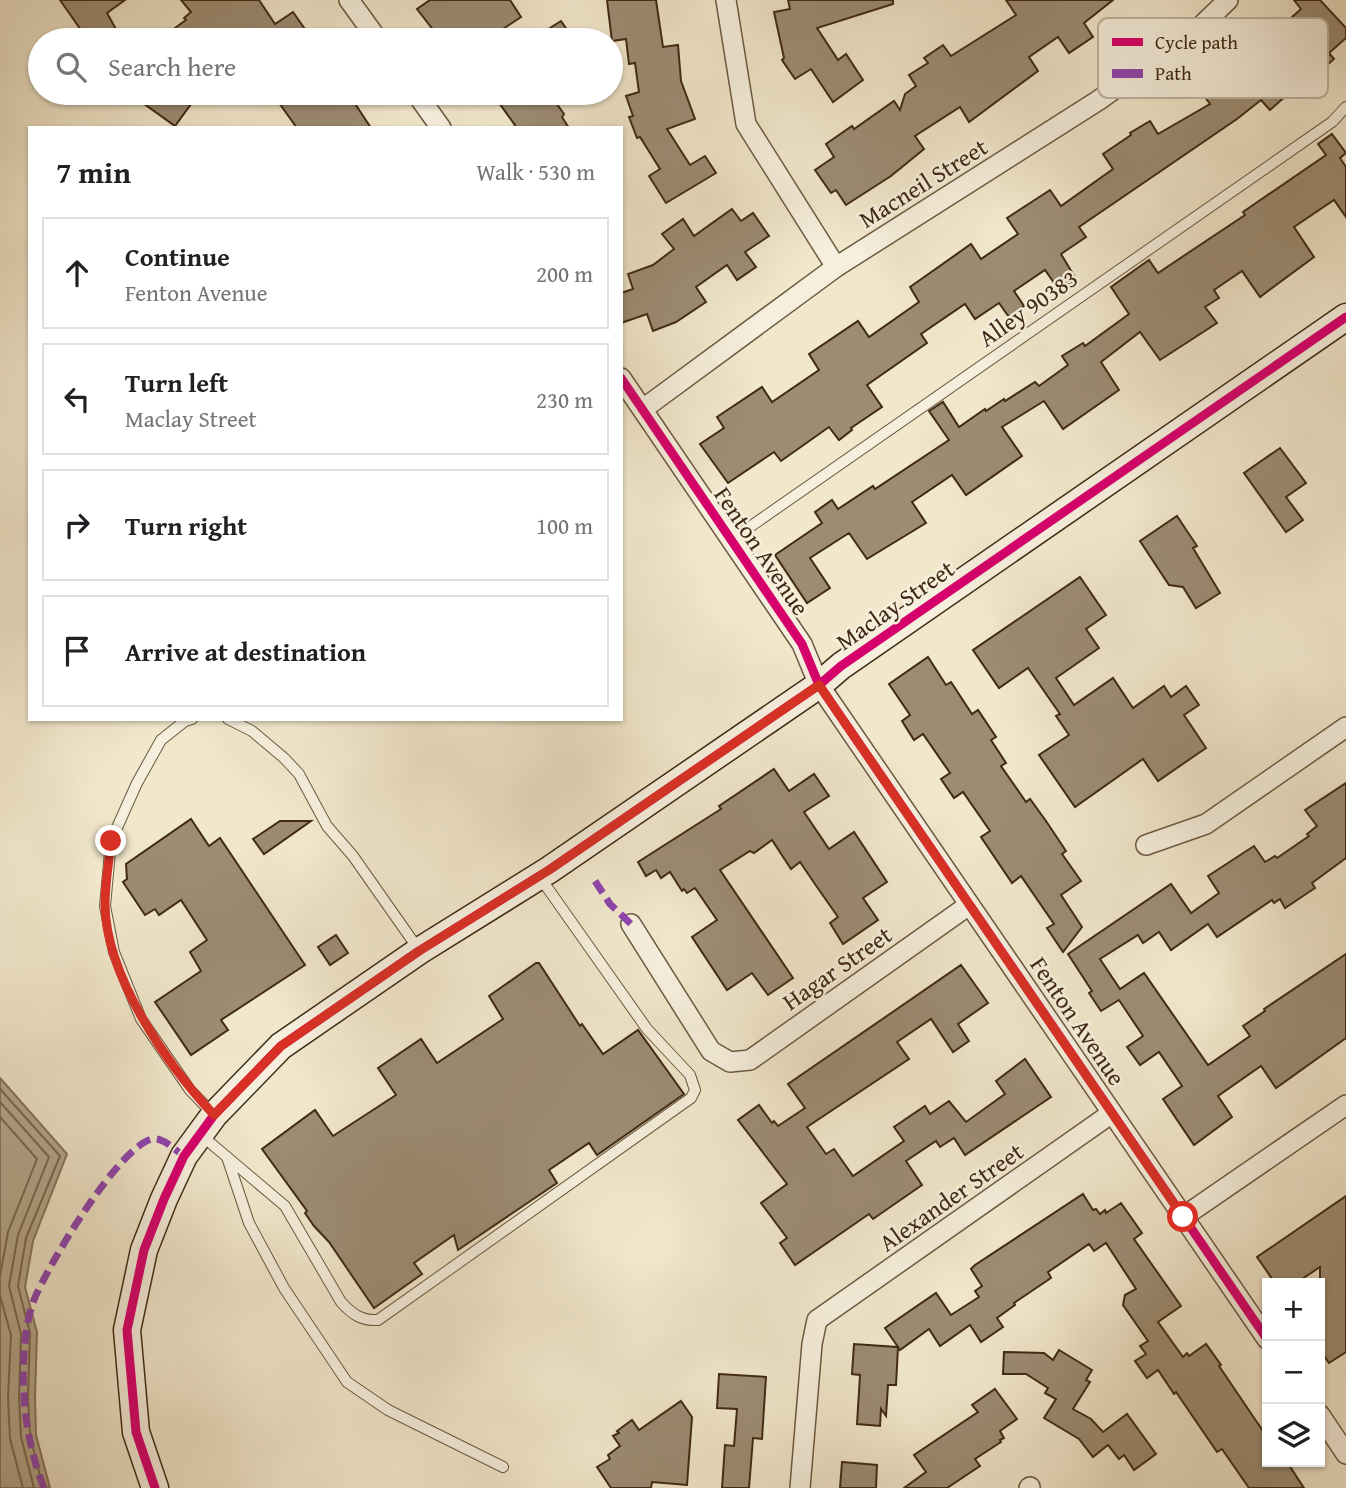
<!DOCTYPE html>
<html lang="en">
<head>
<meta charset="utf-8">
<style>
  :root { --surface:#fff; --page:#f2f2f2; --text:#202124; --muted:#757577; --line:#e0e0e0 }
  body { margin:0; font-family:"Gentium Book Plus",serif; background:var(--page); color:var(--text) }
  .controls { position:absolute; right:21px; bottom:21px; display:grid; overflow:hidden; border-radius:0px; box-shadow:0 2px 5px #0004 }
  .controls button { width:63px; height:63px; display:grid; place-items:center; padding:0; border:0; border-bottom:2px solid var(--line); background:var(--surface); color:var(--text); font:35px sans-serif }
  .stop { position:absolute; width:21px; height:21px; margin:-16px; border:5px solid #d93025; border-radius:50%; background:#fff }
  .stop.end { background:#d93025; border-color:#fff; box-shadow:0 2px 7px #0008 }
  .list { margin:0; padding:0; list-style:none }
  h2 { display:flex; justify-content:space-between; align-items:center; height:91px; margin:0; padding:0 28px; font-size:30px }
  h2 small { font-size:23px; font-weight:400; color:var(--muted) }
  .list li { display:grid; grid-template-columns:46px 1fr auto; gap:21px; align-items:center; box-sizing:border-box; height:112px; margin:0 14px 14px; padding:0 14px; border:2px solid var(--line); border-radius:0px }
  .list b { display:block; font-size:26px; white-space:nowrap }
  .list p { margin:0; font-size:23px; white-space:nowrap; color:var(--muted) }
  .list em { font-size:23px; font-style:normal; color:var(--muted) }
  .icon { flex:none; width:38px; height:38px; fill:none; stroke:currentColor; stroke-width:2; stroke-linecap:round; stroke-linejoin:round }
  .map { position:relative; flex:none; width:1346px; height:1488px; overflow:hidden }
  .search { position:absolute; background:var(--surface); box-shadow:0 2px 5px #0004; left:28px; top:28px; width:595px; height:77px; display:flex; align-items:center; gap:18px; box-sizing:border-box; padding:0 24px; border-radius:38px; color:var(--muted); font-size:26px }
  .panel { position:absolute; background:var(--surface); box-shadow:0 2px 5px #0004; left:28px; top:126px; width:595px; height:595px; border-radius:0px }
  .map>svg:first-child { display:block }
  .water { fill:#b5a78c; stroke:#86755c; stroke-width:2 }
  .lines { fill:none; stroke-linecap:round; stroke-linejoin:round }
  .shore { stroke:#7a6850; stroke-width:2 }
  .building { fill:#9c8c73; stroke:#402a13; stroke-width:2 }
  .lane-casing { stroke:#6c5941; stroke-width:12 }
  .street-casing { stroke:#6c5941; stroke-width:22 }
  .secondary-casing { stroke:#402a13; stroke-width:29 }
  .lane { stroke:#f6efdd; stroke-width:10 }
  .street { stroke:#f6efdd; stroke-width:19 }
  .secondary { stroke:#f6efdd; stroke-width:26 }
  .quiet { stroke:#8e44ad; stroke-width:7; stroke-dasharray:14 7; stroke-linecap:butt }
  .cycleway-casing { stroke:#f6efdd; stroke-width:13 }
  .cycleway { stroke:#d6006c; stroke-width:9 }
  .route { stroke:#d93025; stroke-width:9 }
  .labels { text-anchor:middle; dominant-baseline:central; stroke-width:5; stroke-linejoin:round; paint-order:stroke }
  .street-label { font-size:24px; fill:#402a13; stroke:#f6efdd }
  .key { fill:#f6efdd; stroke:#bfb4a0; stroke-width:2 }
  .key-label { font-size:19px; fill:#402a13 }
</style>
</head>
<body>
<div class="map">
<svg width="1346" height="1488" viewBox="0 0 1346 1488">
  <rect width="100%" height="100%" fill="#f1e7cb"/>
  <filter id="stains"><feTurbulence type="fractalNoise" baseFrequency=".00286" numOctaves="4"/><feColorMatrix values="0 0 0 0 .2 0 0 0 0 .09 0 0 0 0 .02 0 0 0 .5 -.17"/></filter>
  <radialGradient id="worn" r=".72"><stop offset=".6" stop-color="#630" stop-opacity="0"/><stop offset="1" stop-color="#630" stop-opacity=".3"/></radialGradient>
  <polygon class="water" points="0,1078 67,1154 33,1241 25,1287 37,1332 35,1397 36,1435 50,1488 0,1488"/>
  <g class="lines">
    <g class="shore">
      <polyline points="0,1089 60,1156 26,1238 18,1286 30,1333 28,1397 30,1436 43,1488"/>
      <polyline points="0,1102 49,1157 18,1235 9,1286 21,1334 19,1397 21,1437 34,1488"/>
      <polyline points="0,1117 37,1159 8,1232 0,1276"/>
      <polyline points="0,1296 11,1335 8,1397 10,1439 23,1488"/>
    </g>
  </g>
  <g class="building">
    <polygon points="60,0 125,0 107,13 122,40 88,40"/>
    <polygon points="181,0 259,0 275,24 293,12 307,32 295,40 170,40 177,31 175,28 186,20 184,18 191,12"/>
    <polygon points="430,0 510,0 521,17 503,29 511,40 441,40 417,9"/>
    <polygon points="607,0 656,0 663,47 678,45 681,81 695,119 667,129 690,165 705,156 716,173 666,203 649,176 660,169 640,137 637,138 629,117 633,116 626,96 639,92 635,63 629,64 626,39 612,41"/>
    <polygon points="788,0 893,0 893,4 817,28 838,60 846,54 863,80 833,102 811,69 795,79 782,60 784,58 774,12 790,9"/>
    <polygon points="1006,0 1113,0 1084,23 1093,37 1069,53 1058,37 1029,57 1038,71 969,122 960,107 915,136 924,149 891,176 846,205 836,190 831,193 815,170 834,157 826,144 852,126 854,129 894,101 900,110 905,94 916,86 909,75 928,63 924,58 943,45 951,56 1016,15"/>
    <polygon points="1294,0 1320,0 1346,28 1346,38 1329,53 1334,59 1317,74 1306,63 1279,86 1287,95 1270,110 1261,100 1237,119 1079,227 1086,237 1061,254 1076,279 1059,290 1045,270 1014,291 1024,306 1009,317 999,303 975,319 965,304 921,334 927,343 867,385 882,407 851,428 852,430 839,440 829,427 781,461 774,452 728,483 700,444 724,428 717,417 762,387 772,402 819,370 809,354 858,321 869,337 919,302 910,287 971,244 981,259 1018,234 1007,218 1050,190 1061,206 1113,169 1103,154 1131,135 1130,133 1150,121 1158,134 1210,104 1199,89 1243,53 1255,68 1293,36 1283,25 1301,9"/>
    <polygon points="561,21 574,40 531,40"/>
    <polygon points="129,93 199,93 175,126"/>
    <polygon points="272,93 348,93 371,128 297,128"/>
    <polygon points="492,93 549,93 564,114 562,117 569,128 517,128"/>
    <polygon points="1332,134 1346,153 1340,158 1346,167 1346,217 1334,200 1294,227 1314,257 1260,297 1242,271 1214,290 1219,298 1205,307 1217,323 1160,360 1140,332 1101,362 1119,390 1063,429 1044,401 1002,427 1022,456 966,495 952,475 912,502 926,523 867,559 849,533 810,558 830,588 807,603 775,555 822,523 815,512 832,500 838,509 873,486 875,489 949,440 929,411 943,402 959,427 985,409 986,411 1004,399 1005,401 1035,382 1039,386 1068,365 1062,356 1083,343 1085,346 1129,314 1111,287 1149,260 1158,273 1245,215 1243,212 1326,155 1318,144"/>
    <polygon points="732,209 741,221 753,213 769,236 745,252 756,267 737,280 727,265 696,287 706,302 676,322 653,331 647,314 621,323 621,293 633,289 628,274 653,265 674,249 662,234 683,219 694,236"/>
    <polygon points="1280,448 1306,483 1286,497 1303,520 1286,532 1244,473"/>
    <polygon points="1177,516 1197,546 1193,548 1220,593 1196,608 1183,587 1169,585 1140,541"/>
    <polygon points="1080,577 1106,615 1086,629 1099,648 1056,678 1074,705 1113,678 1133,708 1164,686 1171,697 1186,686 1199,705 1184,715 1206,748 1158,781 1143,759 1075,807 1039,755 1069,735 1056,716 1060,714 1028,668 999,688 973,650"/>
    <polygon points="928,657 946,685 951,682 972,714 978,710 996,737 991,740 1006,763 1001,766 1026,802 1030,799 1046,821 1066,851 1062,854 1081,881 1061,895 1082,927 1063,952 1047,928 1054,924 1021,876 1012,883 981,837 990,831 963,792 954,798 941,779 950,773 923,734 914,740 902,721 910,715 889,684"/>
    <polygon points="774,769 789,791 814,774 829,796 804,812 829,849 854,832 887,882 863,898 878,920 843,944 830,923 838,917 817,887 800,862 791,869 772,840 754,853 750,851 720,870 793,978 768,995 752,973 727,990 692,937 717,920 695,888 687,893 684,889 682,891 670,872 661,878 656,870 646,876 638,862 721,809 719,806"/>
    <polygon points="1346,783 1346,858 1312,883 1315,888 1285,908 1280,899 1274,903 1272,900 1217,937 1208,924 1171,950 1159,932 1143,943 1138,935 1100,959 1120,989 1144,973 1208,1065 1250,1036 1243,1026 1265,1011 1264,1009 1346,954 1346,1038 1276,1088 1261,1066 1218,1096 1232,1117 1194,1145 1163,1099 1182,1086 1159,1052 1140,1065 1127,1047 1143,1036 1119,1000 1101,1011 1089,993 1092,991 1068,954 1171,884 1191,913 1219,893 1208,876 1254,846 1265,862 1275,856 1277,858 1309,836 1307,834 1317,826 1305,810"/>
    <polygon points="191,819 209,846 220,838 305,965 221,1020 228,1030 191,1055 155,1002 201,971 190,952 207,940 181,900 159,915 155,909 145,915 123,882 127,879 126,864"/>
    <polygon points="280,821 311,821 264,854 253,839"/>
    <polygon points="336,935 348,953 330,965 318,947"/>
    <polygon points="536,963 539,963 580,1026 582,1024 603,1054 638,1030 684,1094 597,1155 589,1143 549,1170 557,1183 458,1250 454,1235 414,1263 422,1274 374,1308 329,1242 314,1226 305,1213 307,1211 262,1149 315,1110 333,1136 396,1095 378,1068 421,1039 437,1063 503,1019 489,996"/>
    <polygon points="961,965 988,1003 958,1024 969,1041 953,1052 931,1019 897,1042 909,1059 807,1127 826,1154 834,1149 853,1176 904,1141 894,1127 925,1106 930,1114 949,1101 966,1122 1005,1094 996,1081 1025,1059 1051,1097 965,1155 954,1138 940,1147 936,1141 906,1161 922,1185 873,1219 869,1214 795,1265 780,1243 787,1238 761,1203 787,1184 738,1120 759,1105 772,1123 774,1121 778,1126 805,1108 788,1084"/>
    <polygon points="1083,1194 1093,1210 1096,1209 1100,1214 1105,1210 1106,1213 1121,1203 1142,1233 1134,1239 1181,1306 1158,1322 1183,1357 1187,1353 1189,1356 1206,1344 1221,1365 1219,1366 1267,1437 1267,1462 1287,1462 1304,1488 1249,1488 1222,1449 1217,1452 1176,1392 1174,1394 1158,1370 1147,1378 1135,1361 1146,1354 1140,1346 1148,1341 1123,1305 1125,1295 1136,1289 1106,1243 1094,1251 1089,1244 1048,1272 1051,1278 1014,1303 1015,1305 997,1318 1003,1327 981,1342 970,1325 940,1346 929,1329 900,1350 898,1347 896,1385 888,1385 886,1416 881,1409 880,1426 857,1424 860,1375 852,1374 854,1344 898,1347 885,1328 936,1293 951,1315 979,1297 975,1291 982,1286 971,1269 975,1265"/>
    <polygon points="1346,1196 1346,1352 1329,1363 1320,1350 1320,1267 1296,1283 1275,1283 1257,1257"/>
    <polygon points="1059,1350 1092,1370 1086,1380 1090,1382 1073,1409 1091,1419 1103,1432 1127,1414 1156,1454 1134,1470 1124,1455 1119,1459 1108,1445 1093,1457 1079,1439 1044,1418 1056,1399 1045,1393 1048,1388 1026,1374 1003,1374 1004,1352 1044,1353 1053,1360"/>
    <polygon points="719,1374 766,1377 762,1439 753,1438 749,1488 722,1488 725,1445 734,1446 737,1409 717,1408"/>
    <polygon points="995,1389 1017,1419 1000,1431 1004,1438 1000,1440 1001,1442 975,1459 980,1466 947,1488 904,1488 926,1472 914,1455 978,1412 972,1405"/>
    <polygon points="681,1401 692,1417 687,1485 652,1482 651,1488 611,1488 597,1467 610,1459 608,1455 620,1446 613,1436 619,1433 617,1431 632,1420 639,1430"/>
    <polygon points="842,1462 877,1465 876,1488 840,1488"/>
  </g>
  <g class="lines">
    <defs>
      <g id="lane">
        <polyline points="731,540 1332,122 1346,107"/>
        <polyline points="192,719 185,721 161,740 137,783 111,841 105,906 114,952 141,1019 190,1090 214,1115"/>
        <polyline points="228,719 252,731 284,758 299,774 327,826 353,856 419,950"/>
        <path d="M201,1135l84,71 56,96c11,12 20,19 37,18l313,-222 4,-8 -5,-15 -43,-46 -108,-153"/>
        <polyline points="227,1157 249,1223 284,1288 347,1382 388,1410 503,1467"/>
      </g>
      <g id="street">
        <polyline points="349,0 378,40"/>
        <polyline points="726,0 746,124 836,267"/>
        <polyline points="416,93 441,128"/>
        <polyline points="621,378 802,644 819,685 1267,1339"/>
        <polyline points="643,409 836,267 1099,100 1199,28 1228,0"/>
        <polyline points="1146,845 1206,824 1346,727"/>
        <polyline points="631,924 711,1051 730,1062 750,1060 969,905"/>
        <polyline points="1183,1217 1346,1105"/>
        <polyline points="1320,1415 1346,1454"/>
        <polyline points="800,1488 812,1344 817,1320 1112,1113"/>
        <polyline points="1029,1488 1030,1487"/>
      </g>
      <polyline id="secondary" points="155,1488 136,1432 127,1330 144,1250 164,1199 184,1156 214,1115 281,1046 419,951 549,870 819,685 841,666 1346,317"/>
    </defs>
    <use href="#lane" class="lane-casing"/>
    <use href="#street" class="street-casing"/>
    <use href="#secondary" class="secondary-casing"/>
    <use href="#lane" class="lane"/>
    <use href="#street" class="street"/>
    <use href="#secondary" class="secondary"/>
    <g class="quiet">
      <polyline points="595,881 610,904 631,924"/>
      <path d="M44,1488c-18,-46 -24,-96 -19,-146 1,-13 4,-29 9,-42 13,-33 84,-153 118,-161 11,-2 23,11 32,17"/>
    </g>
    <defs>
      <g id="cycleway">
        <polyline points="621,378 802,644 819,685 1267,1339"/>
        <polyline points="155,1488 136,1432 127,1330 144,1250 164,1199 184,1156 214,1115 281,1046 419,951 549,870 819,685 841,666 1346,317"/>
      </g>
    </defs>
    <use href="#cycleway" class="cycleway-casing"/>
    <use href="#cycleway" class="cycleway"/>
  </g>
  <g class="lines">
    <path class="route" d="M111,841c-2,21 -6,43 -6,64 1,71 62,160 109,210l67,-69 138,-95 130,-81 270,-185 364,532"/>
  </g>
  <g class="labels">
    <g class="street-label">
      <text transform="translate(923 183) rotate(-32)">Macneil Street</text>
      <text transform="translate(1028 308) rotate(-35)">Alley 90383</text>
      <text transform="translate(762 551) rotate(56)">Fenton Avenue</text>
      <text transform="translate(895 605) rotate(-35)">Maclay Street</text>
      <text transform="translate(837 968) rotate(-35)">Hagar Street</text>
      <text transform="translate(1078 1021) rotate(56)">Fenton Avenue</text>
      <text transform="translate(951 1197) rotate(-35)">Alexander Street</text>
    </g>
  </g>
  <rect x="1098" y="18" width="230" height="80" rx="10" class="key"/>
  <rect x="1112" y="38" width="31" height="8" fill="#d6006c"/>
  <rect x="1112" y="69" width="31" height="9" fill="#8e44ad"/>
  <g class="key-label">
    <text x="1155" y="49">Cycle path</text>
    <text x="1155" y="80">Path</text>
  </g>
  <rect width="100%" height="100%" filter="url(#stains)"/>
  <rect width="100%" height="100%" fill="url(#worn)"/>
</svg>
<div class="controls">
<button>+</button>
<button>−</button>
<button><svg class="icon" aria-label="layers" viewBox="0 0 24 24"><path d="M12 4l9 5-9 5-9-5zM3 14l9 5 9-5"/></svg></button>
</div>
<div class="stop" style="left:1183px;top:1217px"></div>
<div class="stop end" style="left:111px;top:841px"></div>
<div class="search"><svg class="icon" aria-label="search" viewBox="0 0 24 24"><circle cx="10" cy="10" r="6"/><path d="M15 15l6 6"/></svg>Search here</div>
<section class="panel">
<h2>7 min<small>Walk · 530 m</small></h2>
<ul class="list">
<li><svg class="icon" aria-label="ahead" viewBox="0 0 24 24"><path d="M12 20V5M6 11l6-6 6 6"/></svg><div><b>Continue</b><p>Fenton Avenue</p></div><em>200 m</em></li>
<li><svg class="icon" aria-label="left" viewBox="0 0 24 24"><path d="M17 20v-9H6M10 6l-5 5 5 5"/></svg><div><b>Turn left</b><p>Maclay Street</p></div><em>230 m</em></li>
<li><svg class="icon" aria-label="right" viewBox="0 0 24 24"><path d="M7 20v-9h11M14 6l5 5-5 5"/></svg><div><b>Turn right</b></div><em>100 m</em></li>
<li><svg class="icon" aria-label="arrive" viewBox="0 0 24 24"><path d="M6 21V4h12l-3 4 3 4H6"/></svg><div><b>Arrive at destination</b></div></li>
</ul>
</section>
</div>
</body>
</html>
